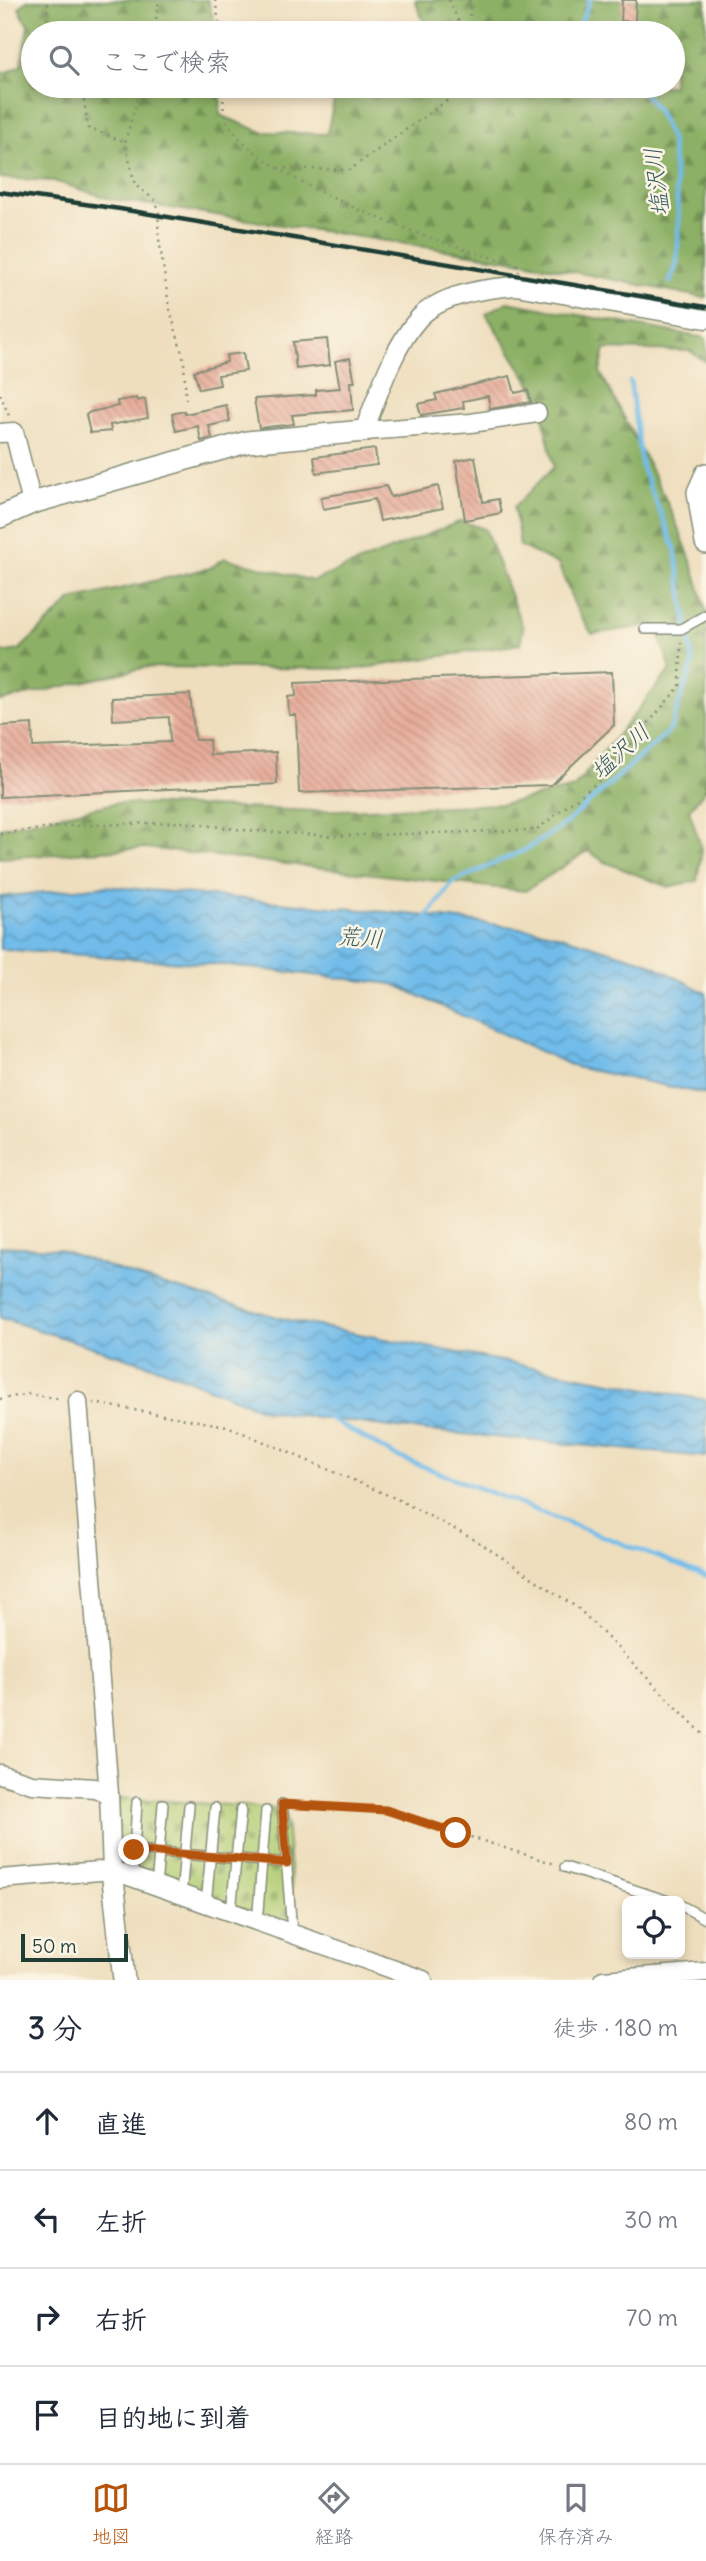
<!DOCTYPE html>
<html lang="ja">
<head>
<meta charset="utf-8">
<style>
  :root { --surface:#fff; --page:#f6f6f7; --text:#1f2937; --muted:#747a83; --line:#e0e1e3; --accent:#b45309 }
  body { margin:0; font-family:Delius,"Klee One",sans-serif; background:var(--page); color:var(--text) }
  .controls { position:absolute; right:21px; bottom:21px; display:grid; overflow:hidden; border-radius:10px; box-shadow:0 4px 10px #0003 }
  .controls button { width:63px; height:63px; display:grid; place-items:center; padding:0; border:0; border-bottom:2px solid var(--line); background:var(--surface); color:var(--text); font:35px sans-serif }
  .scale { position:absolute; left:21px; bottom:18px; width:107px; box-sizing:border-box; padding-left:7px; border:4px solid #1f3d34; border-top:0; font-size:19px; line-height:24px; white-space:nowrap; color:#1f3d34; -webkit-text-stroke:5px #fcf5e5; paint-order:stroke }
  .stop { position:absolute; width:21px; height:21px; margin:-16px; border:5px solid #b45309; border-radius:50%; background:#fff }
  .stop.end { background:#b45309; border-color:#fff; box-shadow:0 2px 7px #0008 }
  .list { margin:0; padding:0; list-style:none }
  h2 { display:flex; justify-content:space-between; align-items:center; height:91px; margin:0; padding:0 28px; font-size:30px }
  h2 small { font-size:23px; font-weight:400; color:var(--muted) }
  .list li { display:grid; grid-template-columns:46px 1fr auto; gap:21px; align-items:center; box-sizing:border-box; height:98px; padding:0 28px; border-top:2px solid var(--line) }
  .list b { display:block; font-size:26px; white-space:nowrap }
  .list em { font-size:23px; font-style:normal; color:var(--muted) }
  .icon { flex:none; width:38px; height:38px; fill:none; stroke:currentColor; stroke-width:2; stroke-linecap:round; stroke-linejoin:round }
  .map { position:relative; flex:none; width:706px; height:1980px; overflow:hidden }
  .search { position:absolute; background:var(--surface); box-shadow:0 4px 10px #0003; left:21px; right:21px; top:21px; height:77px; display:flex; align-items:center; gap:18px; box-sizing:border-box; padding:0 24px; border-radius:38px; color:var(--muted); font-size:26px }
  .sheet { height:483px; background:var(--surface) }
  nav { display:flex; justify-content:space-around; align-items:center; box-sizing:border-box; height:98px; border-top:2px solid var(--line); background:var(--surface); font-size:19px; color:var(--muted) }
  nav a { display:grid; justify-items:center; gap:4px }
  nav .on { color:var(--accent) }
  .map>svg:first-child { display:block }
  .forest { fill:url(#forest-firs); stroke:#56764c; stroke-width:2 }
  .cemetery { fill:url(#cemetery-stones); stroke:#688554; stroke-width:2 }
  .water { fill:url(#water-waves); stroke:#487c8f; stroke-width:2 }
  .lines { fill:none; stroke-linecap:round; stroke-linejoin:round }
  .stream { stroke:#71bcea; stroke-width:4.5 }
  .building { fill:url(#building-back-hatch) }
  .service-casing { stroke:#868e78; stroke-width:12 }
  .minor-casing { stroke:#868e78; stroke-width:21 }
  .tertiary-casing { stroke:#868e78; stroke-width:24 }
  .path { stroke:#868e78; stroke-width:2.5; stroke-dasharray:2 5; stroke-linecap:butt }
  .service { stroke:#fff; stroke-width:9 }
  .minor { stroke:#fff; stroke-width:18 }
  .tertiary { stroke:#fff; stroke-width:21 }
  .rail { stroke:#1f3d34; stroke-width:4.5 }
  .route { stroke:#b45309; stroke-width:9 }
  .labels { text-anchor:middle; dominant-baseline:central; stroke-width:5; stroke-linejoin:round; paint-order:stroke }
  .water-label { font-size:23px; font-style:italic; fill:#345d62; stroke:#fcf5e5 }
</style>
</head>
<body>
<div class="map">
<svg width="706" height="1980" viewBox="0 0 706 1980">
  <defs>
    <pattern id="forest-firs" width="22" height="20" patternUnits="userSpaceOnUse" patternTransform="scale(1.75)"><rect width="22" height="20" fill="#8cb065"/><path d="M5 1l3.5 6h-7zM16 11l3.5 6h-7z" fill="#729054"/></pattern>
    <pattern id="cemetery-stones" width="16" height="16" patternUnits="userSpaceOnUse" patternTransform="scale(1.75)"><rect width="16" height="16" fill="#b1cd73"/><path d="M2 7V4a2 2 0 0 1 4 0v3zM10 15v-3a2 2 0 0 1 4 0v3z" fill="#8fa85f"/></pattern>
    <pattern id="water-waves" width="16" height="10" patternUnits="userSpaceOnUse" patternTransform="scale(1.75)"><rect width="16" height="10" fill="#71bcea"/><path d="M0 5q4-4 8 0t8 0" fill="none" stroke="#5c9abe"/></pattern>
    <pattern id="building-back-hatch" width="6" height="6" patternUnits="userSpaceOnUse" patternTransform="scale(1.75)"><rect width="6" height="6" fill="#e7aa98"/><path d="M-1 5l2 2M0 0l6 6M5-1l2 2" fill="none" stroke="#bb8c7d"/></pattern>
  </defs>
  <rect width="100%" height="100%" fill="#fcf5e5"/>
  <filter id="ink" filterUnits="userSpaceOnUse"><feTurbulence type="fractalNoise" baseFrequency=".0143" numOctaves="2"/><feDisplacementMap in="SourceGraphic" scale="14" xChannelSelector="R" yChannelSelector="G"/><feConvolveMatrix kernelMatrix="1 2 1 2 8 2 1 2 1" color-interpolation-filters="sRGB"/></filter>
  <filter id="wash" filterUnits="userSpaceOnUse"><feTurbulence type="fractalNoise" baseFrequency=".00686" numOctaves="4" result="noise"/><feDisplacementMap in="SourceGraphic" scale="28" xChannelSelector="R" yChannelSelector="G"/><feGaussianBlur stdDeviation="1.57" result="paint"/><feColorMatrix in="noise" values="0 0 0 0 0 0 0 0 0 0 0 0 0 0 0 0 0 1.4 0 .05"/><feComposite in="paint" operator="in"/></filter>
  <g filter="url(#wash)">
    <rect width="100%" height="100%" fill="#eedebd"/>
    <g class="forest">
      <polygon points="28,0 208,0 217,33 33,33 33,86 221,86 220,115 262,132 327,134 337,86 673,86 673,33 428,33 415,0 706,0 706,298 524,262 111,199 54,181 0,178 0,70 6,73 21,65 28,26 19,8"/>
      <path d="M507,302l199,36v24l-16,-11 -85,-2 -5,23c40,77 86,154 106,240v177l-17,21 13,40 -5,31 -29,6 -63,-25 -17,-11 -63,40 -380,-43 -145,10v-30l116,-25 199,8 189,-7 70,-16 97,-119 -16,-44 -63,9 -16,-26 -18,-44 -38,-18 -6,-39 40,-40 -15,-70 -53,-83z"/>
      <polygon points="461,521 485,529 523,628 520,644 357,669 147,667 0,701 0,653 19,650 72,600 210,568 225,558 313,581"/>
    </g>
    <polygon class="cemetery" points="120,1798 285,1809 295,1927 125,1868 118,1862 116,1801"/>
    <g class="water">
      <polygon points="105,886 428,916 544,931 647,962 706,993 706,1094 575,1067 393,984 224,965 0,949 0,897"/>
      <polygon points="0,1246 58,1249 141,1278 291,1321 706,1400 706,1457 398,1428 264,1410 162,1369 0,1318"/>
    </g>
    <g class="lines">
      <g class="stream">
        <polyline points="581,33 581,22 590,0"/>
        <polyline points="639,86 659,113 671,140 679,218 677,263 670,282"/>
        <polyline points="426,918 453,882 527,849 565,824 670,730 693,663 675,548 642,468 630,381"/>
        <polyline points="327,1417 396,1456 706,1576"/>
      </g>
    </g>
    <g id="blocks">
      <g class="building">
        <polygon points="622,0 636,0 635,21 621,21"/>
        <polygon points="327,339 330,365 296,369 293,342"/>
        <polygon points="243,353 246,371 218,375 220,385 199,389 194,371 227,362 226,355"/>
        <polygon points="350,358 355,382 351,382 353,410 292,415 294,424 259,428 254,399 316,395 316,390 340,388 335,361"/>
        <polygon points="510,376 515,393 528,390 531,402 490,409 488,396 463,401 464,408 421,415 418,404 437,400 435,394"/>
        <polygon points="136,398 137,401 145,399 148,418 110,425 111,431 90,433 86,415 90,412 118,406 117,401"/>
        <polygon points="226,405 230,421 209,426 212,438 201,441 198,426 176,431 172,414 184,411 185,414"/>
        <polygon points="375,449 377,465 316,473 314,457"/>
        <polygon points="475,457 483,502 498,499 501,513 465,520 456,461"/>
        <polygon points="386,486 391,497 438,486 443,508 380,521 375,499 323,509 321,497"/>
        <polygon points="612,672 614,725 551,785 299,793 296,715 289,715 288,697 296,696 295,683"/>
        <polygon points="190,694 195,740 209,740 210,755 276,752 277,784 0,797 0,726 32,724 33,747 170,742 169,717 113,720 112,698"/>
      </g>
    </g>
  </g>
  <g filter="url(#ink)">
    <use href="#blocks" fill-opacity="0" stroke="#868e78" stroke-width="2"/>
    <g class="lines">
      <defs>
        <g id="service">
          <polyline points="645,629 681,629 706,615"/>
          <polyline points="282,1804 292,1933"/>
          <polyline points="111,1848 287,1863"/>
          <polyline points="565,1867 668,1901"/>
          <polyline points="133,1868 137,1802"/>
          <polyline points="157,1876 163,1804"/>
          <polyline points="182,1885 189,1806"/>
          <polyline points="207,1894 215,1808"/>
          <polyline points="232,1902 241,1809"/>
          <polyline points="680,1905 706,1919"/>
          <polyline points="258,1911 266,1811"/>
        </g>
        <g id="minor">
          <path d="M537,413l-66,10 -107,8c13,-34 30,-86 55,-113 21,-23 67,-30 97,-32l190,33"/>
          <polyline points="0,433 14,432 32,503"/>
          <polyline points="78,1401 109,1794 112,1870"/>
          <polyline points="0,1774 32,1784 95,1788 109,1794"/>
          <polyline points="0,1879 112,1870 423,1980"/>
          <polyline points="603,1980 706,1972"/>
        </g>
        <g id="tertiary">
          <polyline points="706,474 698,492 706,543"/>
          <polyline points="0,517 32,503 247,442 364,431"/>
          <polyline points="112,1870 124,1980"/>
        </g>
      </defs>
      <use href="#service" class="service-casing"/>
      <use href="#minor" class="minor-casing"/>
      <use href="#tertiary" class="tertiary-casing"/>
      <g class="path">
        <polyline points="215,0 221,33"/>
        <polyline points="449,0 464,33"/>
        <polyline points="469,0 471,33"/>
        <polyline points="46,33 48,0"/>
        <polyline points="154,33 159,0"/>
        <polyline points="82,86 88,128 125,142"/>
        <polyline points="141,86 125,142 135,185 156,201 159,211 158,232 169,306 184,360 186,403"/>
        <path d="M224,86c0,9 -2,23 1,31 29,65 225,131 292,147l2,8"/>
        <polyline points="278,168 349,170 468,86"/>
        <polyline points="0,394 9,416"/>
        <polyline points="706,791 703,793 706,798"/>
        <polyline points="0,834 67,826 181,822 243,830 333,836 536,830 599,781 680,686 681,641"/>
        <polyline points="0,1399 28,1394 62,1399"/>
        <polyline points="93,1403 227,1426 397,1499 477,1541 579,1609 706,1737"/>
        <polyline points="293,1805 386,1810 555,1864"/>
      </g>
      <use href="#service" class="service"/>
      <use href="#minor" class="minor"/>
      <use href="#tertiary" class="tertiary"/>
      <polyline class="rail" points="0,192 120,209 706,307"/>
    </g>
  </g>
  <g class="lines" filter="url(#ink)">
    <polyline class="route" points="134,1850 287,1863 282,1804 386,1810 456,1833"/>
  </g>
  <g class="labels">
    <g class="water-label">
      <text transform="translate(656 182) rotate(-97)">塩沢川</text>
      <text transform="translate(620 751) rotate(-42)">塩沢川</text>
      <text transform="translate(360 937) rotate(4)">荒川</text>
    </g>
  </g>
</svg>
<div class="controls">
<button><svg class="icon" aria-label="locate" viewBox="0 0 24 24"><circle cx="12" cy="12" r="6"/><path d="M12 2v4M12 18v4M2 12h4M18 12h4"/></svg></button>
</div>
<div class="scale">50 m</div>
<div class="stop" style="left:456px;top:1833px"></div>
<div class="stop end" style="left:134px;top:1850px"></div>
<div class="search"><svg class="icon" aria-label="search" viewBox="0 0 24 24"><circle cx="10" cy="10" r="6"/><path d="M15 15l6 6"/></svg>ここで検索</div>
</div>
<section class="sheet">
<h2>3 分<small>徒歩 · 180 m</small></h2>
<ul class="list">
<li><svg class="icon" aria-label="ahead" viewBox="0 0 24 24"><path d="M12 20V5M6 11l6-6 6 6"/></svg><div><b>直進</b></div><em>80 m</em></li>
<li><svg class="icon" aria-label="left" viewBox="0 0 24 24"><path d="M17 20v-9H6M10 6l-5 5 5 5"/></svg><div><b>左折</b></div><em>30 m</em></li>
<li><svg class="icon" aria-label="right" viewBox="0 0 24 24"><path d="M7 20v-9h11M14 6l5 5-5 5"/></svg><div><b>右折</b></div><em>70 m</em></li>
<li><svg class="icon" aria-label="arrive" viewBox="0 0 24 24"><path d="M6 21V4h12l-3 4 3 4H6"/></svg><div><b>目的地に到着</b></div></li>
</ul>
</section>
<nav>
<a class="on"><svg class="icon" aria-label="map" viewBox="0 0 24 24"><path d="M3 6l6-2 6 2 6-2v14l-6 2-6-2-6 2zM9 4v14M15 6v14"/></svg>地図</a>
<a><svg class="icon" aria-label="directions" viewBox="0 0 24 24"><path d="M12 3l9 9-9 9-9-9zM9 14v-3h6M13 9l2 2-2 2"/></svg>経路</a>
<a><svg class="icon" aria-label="saved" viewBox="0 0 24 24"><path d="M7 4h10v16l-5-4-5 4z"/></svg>保存済み</a>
</nav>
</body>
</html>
